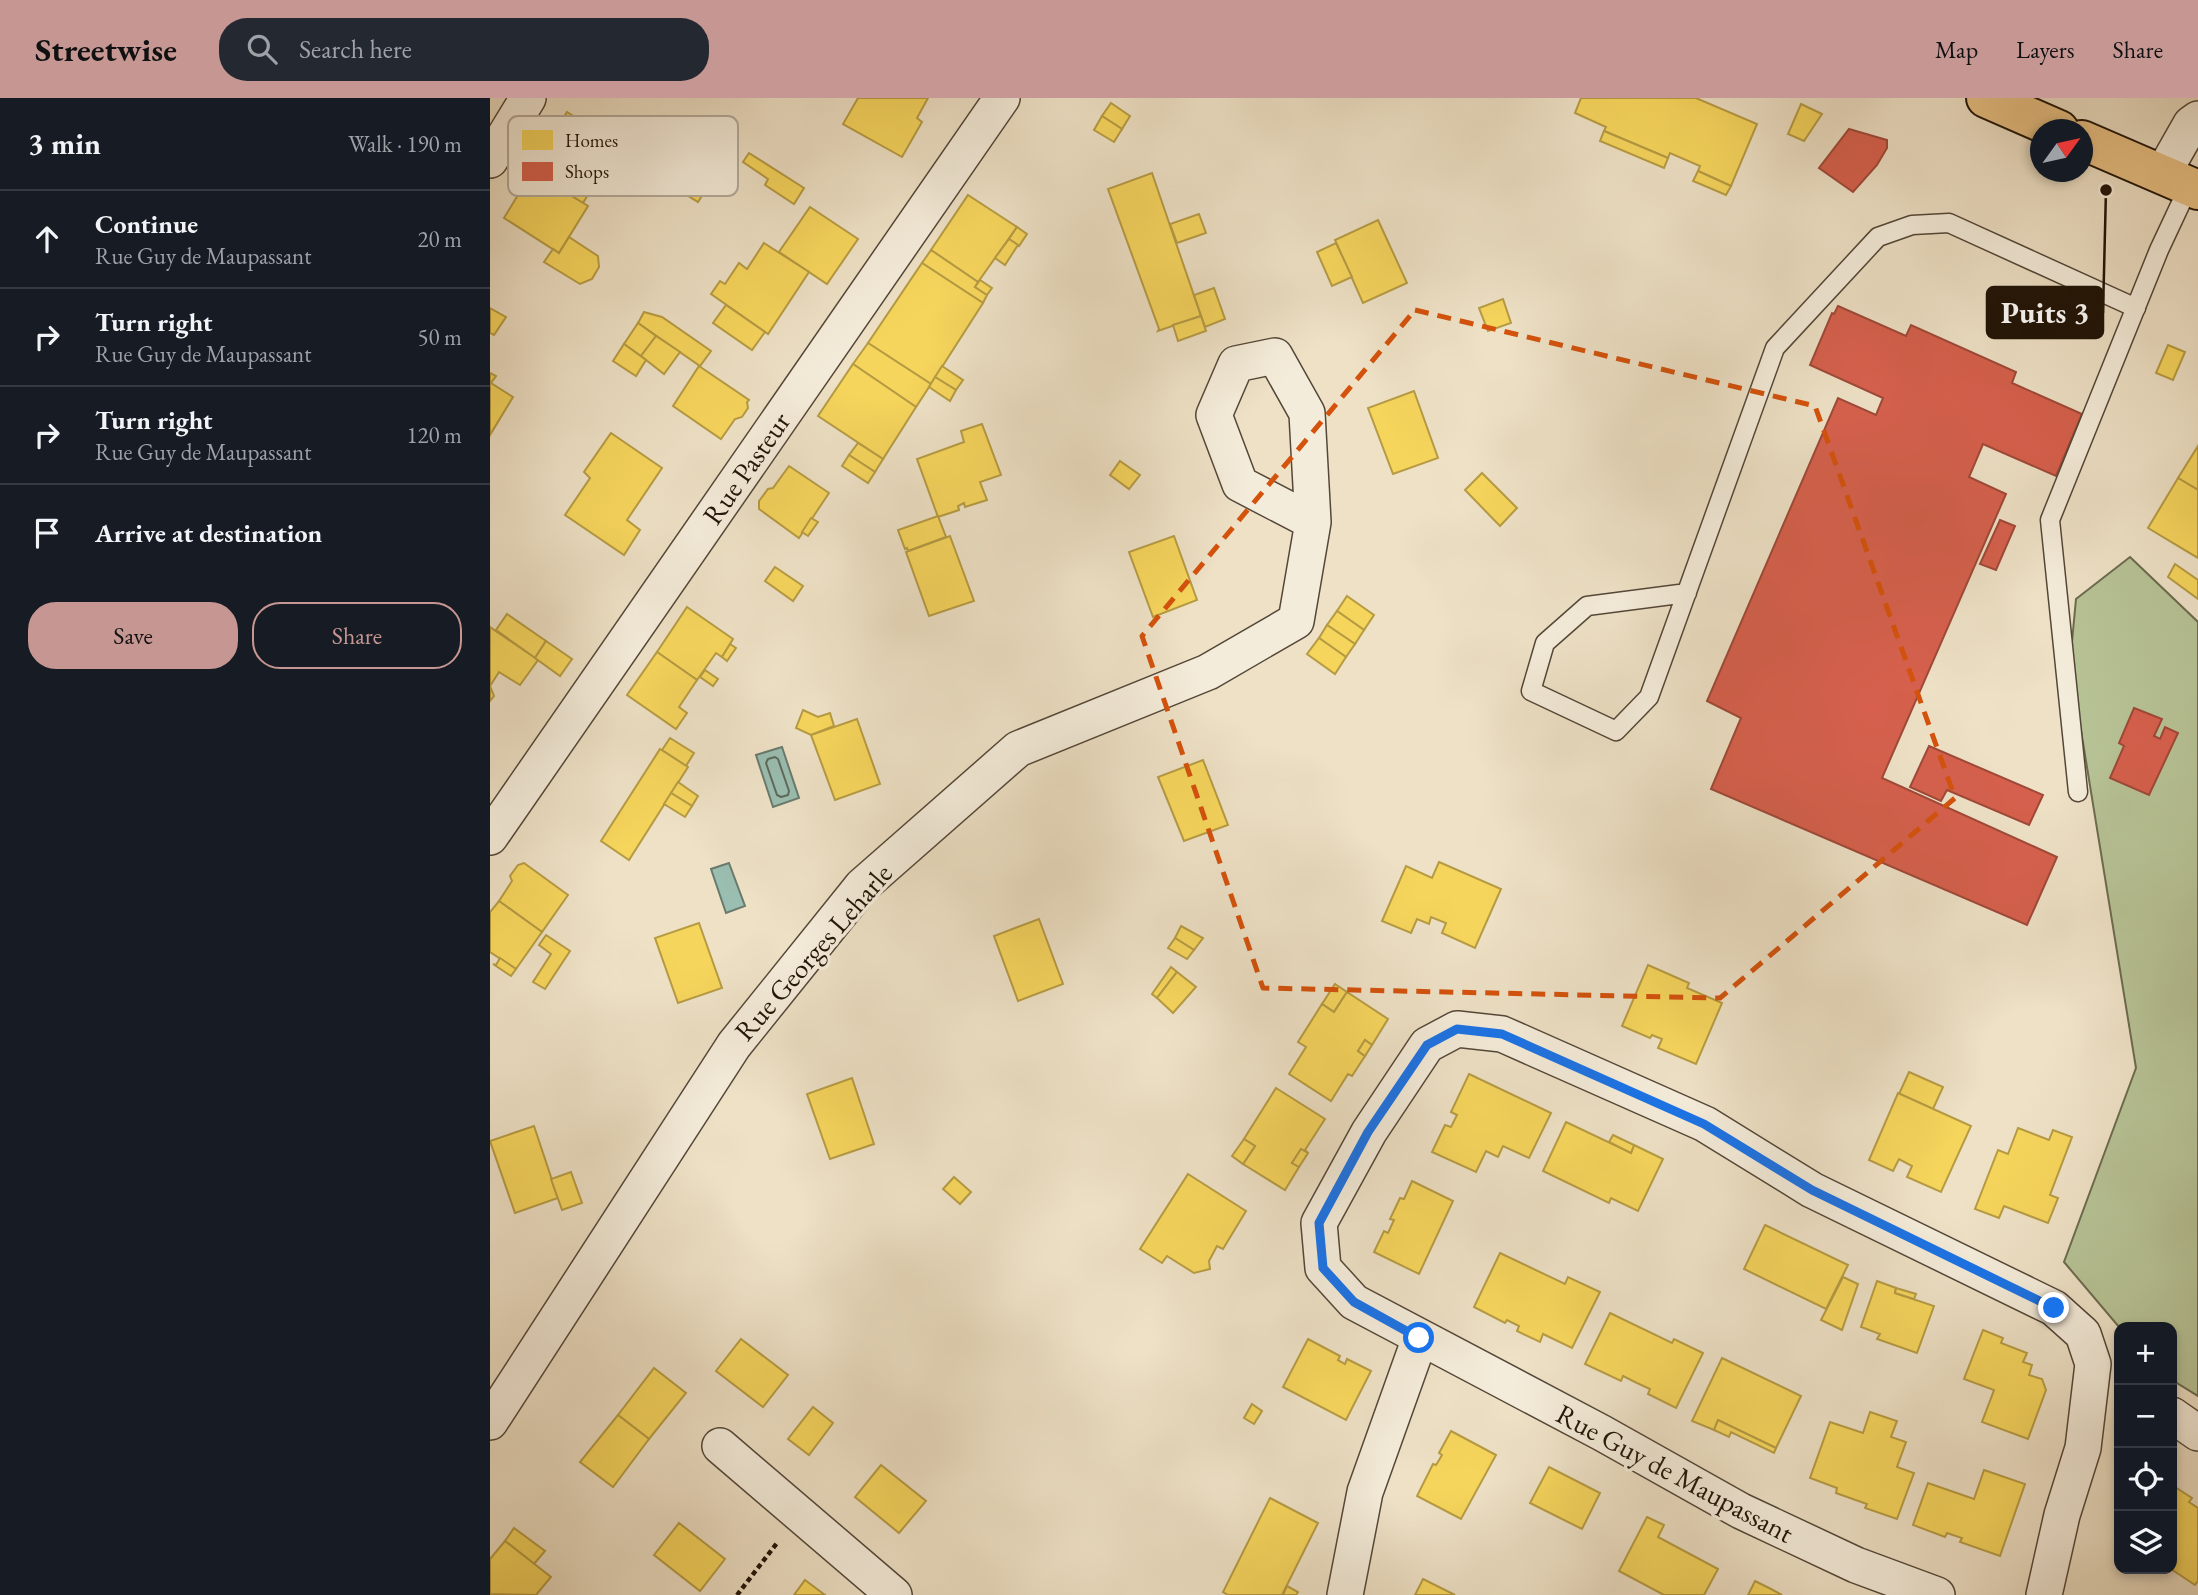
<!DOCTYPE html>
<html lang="en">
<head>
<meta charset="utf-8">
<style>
  :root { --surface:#171b24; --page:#242831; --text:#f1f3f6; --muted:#9ea1a6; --line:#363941; --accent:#c59692 }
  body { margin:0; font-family:"EB Garamond",serif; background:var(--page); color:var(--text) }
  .controls { position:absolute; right:21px; bottom:21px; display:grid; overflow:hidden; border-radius:14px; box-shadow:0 4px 10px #0003 }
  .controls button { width:63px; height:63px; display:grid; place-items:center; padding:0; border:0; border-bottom:2px solid var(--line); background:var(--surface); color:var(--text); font:35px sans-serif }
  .compass { position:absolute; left:1540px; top:21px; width:63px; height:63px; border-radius:50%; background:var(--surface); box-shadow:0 4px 10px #0003; rotate:57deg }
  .stop { position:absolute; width:21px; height:21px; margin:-16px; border:5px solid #1a73e8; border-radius:50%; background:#fff }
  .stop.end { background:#1a73e8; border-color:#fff; box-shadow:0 2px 7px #0008 }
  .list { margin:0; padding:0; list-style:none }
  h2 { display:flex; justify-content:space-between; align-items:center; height:91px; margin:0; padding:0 28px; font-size:30px }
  h2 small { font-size:23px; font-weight:400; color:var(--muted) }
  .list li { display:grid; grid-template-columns:46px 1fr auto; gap:21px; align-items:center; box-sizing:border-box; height:98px; padding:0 28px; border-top:2px solid var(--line) }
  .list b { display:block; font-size:26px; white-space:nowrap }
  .list p { margin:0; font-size:23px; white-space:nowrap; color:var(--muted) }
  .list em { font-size:23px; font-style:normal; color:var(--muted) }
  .actions { display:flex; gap:14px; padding:21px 28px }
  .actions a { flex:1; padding:16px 0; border:2px solid var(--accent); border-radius:28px; text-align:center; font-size:24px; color:var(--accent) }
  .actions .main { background:var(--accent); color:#111 }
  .icon { flex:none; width:38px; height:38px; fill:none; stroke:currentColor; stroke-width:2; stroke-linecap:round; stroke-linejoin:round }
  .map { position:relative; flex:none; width:1708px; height:1497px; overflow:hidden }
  header { display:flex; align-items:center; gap:42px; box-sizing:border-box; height:98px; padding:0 35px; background:var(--accent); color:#111 }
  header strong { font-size:33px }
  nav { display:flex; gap:38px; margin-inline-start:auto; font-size:24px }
  .search { width:490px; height:63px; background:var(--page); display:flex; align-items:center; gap:18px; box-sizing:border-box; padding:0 24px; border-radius:28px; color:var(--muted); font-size:26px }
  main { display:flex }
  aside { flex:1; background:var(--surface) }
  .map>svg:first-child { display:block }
  .green { fill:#b7c396; stroke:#6c6c4f; stroke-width:2 }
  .water { fill:#9abeb1; stroke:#697a6d; stroke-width:2 }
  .homes { fill:#f6d55c; stroke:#b69b43; stroke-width:2 }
  .shops { fill:#d6604d; stroke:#9f4938; stroke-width:2 }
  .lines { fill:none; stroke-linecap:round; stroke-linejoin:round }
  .shore { stroke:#5d695c; stroke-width:2 }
  .service-casing { stroke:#544738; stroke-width:21 }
  .minor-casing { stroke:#544738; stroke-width:38 }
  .primary-casing { stroke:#201408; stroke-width:42 }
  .path { stroke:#201408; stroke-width:4.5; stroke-dasharray:5 3.5; stroke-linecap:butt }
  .service { stroke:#f4ecda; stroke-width:18 }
  .minor { stroke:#f4ecda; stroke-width:35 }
  .primary { stroke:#e7c083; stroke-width:38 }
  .route { stroke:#1a73e8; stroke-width:9 }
  .marked { fill:none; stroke:#d4520c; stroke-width:5; stroke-dasharray:14 9; stroke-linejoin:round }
  .labels { text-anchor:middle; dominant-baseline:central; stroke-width:7; stroke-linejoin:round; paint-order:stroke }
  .street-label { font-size:28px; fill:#201408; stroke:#f4ecda }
  .key { fill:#f4ecda; stroke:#b4ab9b; stroke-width:2 }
  .key-label { font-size:19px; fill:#201408 }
  .leader { fill:none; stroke:#201408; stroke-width:2.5 }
  .callout-dot { fill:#201408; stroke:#f4ecda; stroke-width:2.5 }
  .callout { fill:#201408; stroke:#201408; stroke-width:2.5 }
  .callout-label { font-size:30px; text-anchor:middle; font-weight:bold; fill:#fff }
</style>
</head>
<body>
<header>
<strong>Streetwise</strong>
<div class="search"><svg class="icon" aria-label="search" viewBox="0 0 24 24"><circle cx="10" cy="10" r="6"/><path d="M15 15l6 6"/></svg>Search here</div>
<nav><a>Map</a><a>Layers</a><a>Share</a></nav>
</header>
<main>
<aside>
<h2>3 min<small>Walk · 190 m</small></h2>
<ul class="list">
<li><svg class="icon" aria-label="ahead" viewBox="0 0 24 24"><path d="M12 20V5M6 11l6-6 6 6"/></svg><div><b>Continue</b><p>Rue Guy de Maupassant</p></div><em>20 m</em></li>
<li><svg class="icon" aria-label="right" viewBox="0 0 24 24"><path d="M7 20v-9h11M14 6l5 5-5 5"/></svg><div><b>Turn right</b><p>Rue Guy de Maupassant</p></div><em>50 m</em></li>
<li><svg class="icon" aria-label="right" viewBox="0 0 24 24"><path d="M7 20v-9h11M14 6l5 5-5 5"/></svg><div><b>Turn right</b><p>Rue Guy de Maupassant</p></div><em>120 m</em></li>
<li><svg class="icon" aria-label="arrive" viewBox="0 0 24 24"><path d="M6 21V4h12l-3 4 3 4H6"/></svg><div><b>Arrive at destination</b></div></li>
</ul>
<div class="actions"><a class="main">Save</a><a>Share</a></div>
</aside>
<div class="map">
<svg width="1708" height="1497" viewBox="0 0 1708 1497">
  <rect width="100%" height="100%" fill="#eee1c6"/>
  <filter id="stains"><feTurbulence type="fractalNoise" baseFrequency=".00286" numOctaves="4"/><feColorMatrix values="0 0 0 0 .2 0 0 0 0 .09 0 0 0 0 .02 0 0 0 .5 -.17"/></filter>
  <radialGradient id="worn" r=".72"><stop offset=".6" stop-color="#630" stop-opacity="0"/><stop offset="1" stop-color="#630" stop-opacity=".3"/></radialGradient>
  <polygon class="green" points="1640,459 1708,524 1708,1298 1682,1282 1682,1229 1629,1229 1574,1164 1646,970 1580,565 1586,501"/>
  <g class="water">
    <polygon points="292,649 309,700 283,709 266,657"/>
    <polygon points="239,765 255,808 236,815 221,771"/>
  </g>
  <g class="homes">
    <polygon points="368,0 438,0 427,20 432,24 412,59 353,26"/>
    <polygon points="1091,0 1206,0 1267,26 1241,88 1208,73 1210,68 1180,55 1178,60 1114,33 1116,29 1085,15"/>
    <polygon points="621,5 640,18 632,31 612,18"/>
    <polygon points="1311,6 1332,16 1314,43 1298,36"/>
    <polygon points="77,14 129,46 93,105 42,74"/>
    <polygon points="612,18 632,31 624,44 604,32"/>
    <polygon points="1114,33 1178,60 1174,70 1110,43"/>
    <polygon points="259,55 314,90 304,106 275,87 278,81 253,64"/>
    <polygon points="183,72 216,91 208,104 176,84"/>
    <polygon points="1208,73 1241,88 1236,97 1203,83"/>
    <polygon points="42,74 98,108 69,155 14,120"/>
    <polygon points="662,75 711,218 668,233 669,231 618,91"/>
    <polygon points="478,97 527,129 488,184 441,152"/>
    <polygon points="320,109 368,141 337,186 289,154"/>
    <polygon points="709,116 716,135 687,145 680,126"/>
    <polygon points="888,122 917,185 873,205 845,142"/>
    <polygon points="527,129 537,136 529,148 519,141"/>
    <polygon points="79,139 108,158 109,169 102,181 90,186 54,164 63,151 69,155"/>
    <polygon points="519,141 528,147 515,167 505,160"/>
    <polygon points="274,145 319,174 278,236 221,196 230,183 235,186 249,165 257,171"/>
    <polygon points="846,145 862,179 842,188 827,154"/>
    <polygon points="441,152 488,184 485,189 497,197 493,205 432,165"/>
    <polygon points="432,165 493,205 441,286 378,245"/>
    <polygon points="490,182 502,190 497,197 485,189"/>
    <polygon points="724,190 735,221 715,229 704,197"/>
    <polygon points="1013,201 1021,225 998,233 989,210"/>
    <polygon points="236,207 275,234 262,252 223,225"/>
    <polygon points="0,210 16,219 4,237 0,235"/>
    <polygon points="154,214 172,219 221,253 210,268 148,225"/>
    <polygon points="711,218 716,233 688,243 683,227"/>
    <polygon points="148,225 166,238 151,258 134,246"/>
    <polygon points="166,238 190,254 174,276 151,258"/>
    <polygon points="378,245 441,286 426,309 363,266"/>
    <polygon points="134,246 156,262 146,278 123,263"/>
    <polygon points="1678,247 1695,254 1683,282 1666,275"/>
    <polygon points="363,266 426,309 393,361 328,318"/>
    <polygon points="209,268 259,302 257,304 258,310 252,319 245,321 231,341 183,308"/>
    <polygon points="452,268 473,282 466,292 445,279"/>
    <polygon points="0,275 6,278 1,285 23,299 0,337"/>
    <polygon points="445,279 466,292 460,303 439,289"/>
    <polygon points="924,293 948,360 903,376 878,310"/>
    <polygon points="492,326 511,377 490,384 497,402 475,409 474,405 468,408 469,412 448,419 427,361 474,344 471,333"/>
    <polygon points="121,335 172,370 137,422 150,432 134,457 75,417 100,380 94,374"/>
    <polygon points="368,345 393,361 385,374 359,357"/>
    <polygon points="1708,348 1708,392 1688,380"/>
    <polygon points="359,357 385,374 378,385 352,368"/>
    <polygon points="630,363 650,377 639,391 620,377"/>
    <polygon points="299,368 339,395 309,440 269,411 269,403 278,391 283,390"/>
    <polygon points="992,375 1027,410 1010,428 975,392"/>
    <polygon points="1688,380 1708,392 1708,460 1658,430"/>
    <polygon points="448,418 456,439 418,453 417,450 415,451 408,432"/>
    <polygon points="321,420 328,424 318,438 312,434"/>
    <polygon points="460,438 484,503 439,518 416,454"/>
    <polygon points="684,438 707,502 663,519 639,454"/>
    <polygon points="1685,466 1708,482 1708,501 1678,479"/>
    <polygon points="285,469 313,488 303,503 275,483"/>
    <polygon points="857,498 884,517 874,532 847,513"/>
    <polygon points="197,509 243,541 232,559 226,555 207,582 167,554"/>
    <polygon points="847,513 874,532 865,546 837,527"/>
    <polygon points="17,516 56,543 45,560 6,532"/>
    <polygon points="837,527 865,546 856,559 829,540"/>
    <polygon points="0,529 48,562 30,587 9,574 0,588 4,598 0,603"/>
    <polygon points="829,540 856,559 845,576 817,556"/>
    <polygon points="56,543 82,561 70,578 45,560"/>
    <polygon points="240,546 246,550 237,563 232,559"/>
    <polygon points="167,554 207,582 189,609 197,615 186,631 137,597"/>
    <polygon points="215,572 228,581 223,588 210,579"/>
    <polygon points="313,612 328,619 340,615 344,628 321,637 306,630"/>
    <polygon points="367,621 390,686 345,702 321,637"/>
    <polygon points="180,640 204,655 196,668 172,652"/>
    <polygon points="170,651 198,669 139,762 111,743"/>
    <polygon points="713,662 738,727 694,743 668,679"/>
    <polygon points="188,684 208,698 202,708 181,695"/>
    <polygon points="181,695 202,708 195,719 174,706"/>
    <polygon points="949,764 1011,791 985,850 952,835 956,825 941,819 939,826 927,821 921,835 892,823 916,768 942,780"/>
    <polygon points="34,765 78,797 52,834 9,803 22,783 20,778 28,767"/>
    <polygon points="9,803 52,834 26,871 0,854 0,814"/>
    <polygon points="549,821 573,886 528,903 504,838"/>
    <polygon points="209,825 232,890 188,905 165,840"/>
    <polygon points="691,828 713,840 704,852 685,840"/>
    <polygon points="56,837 80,853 55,891 43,884 61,856 49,847"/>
    <polygon points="685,840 704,852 697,861 678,850"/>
    <polygon points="10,860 26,871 21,878 3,866 6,867"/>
    <polygon points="1158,867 1199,885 1197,890 1232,905 1206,966 1168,950 1172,941 1162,937 1160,940 1132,928"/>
    <polygon points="681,869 687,874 667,900 662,896"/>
    <polygon points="687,874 706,889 683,915 667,900"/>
    <polygon points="845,886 857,894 844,914 832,906"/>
    <polygon points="857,894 898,921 882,947 875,942 868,953 875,958 862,978 858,976 841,1003 799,976 816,949 808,944 832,906 844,914"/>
    <polygon points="875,942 882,947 875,958 868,953"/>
    <polygon points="1419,974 1453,989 1443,1011 1409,996"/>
    <polygon points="979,976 1061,1015 1039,1060 1013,1048 1008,1059 996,1053 986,1074 942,1054 955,1027 961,1029 967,1017 961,1014"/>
    <polygon points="362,980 384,1046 340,1061 317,996"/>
    <polygon points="786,990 835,1021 815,1052 818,1055 811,1051 802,1065 809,1069 795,1092 753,1066 765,1048 754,1041"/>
    <polygon points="1408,995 1481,1028 1451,1094 1417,1079 1422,1068 1409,1061 1403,1073 1379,1062"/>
    <polygon points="1076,1024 1141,1055 1144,1047 1173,1061 1148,1113 1121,1100 1119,1105 1053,1073"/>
    <polygon points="44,1028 68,1100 25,1115 0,1043"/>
    <polygon points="1528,1030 1559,1042 1563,1032 1582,1039 1560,1097 1568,1100 1558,1125 1514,1108 1509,1120 1485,1111 1508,1052 1518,1056"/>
    <polygon points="1123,1037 1144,1047 1141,1055 1119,1044"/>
    <polygon points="754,1041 765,1048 753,1066 742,1058"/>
    <polygon points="811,1051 818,1055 809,1069 802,1065"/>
    <polygon points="81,1074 92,1105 72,1112 61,1081"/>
    <polygon points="698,1076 756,1113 733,1151 727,1148 719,1163 720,1171 704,1175 677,1158 672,1165 650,1151"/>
    <polygon points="464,1079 481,1094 470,1106 453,1091"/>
    <polygon points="922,1083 963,1103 929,1176 884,1154 894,1133 898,1135 904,1122 900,1121 910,1100 914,1101"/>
    <polygon points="1275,1127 1358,1167 1336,1211 1254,1171"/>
    <polygon points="1010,1155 1075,1186 1078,1179 1110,1194 1082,1250 1053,1236 1050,1244 1027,1233 1029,1228 1017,1222 1015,1225 984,1209"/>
    <polygon points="1353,1179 1368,1186 1352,1232 1331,1222"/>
    <polygon points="1387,1183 1406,1190 1405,1195 1444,1208 1427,1255 1387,1241 1390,1236 1371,1229"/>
    <polygon points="1406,1190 1426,1196 1424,1201 1405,1195"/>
    <polygon points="1120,1215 1182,1245 1184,1241 1213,1255 1186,1310 1158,1296 1160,1291 1147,1285 1133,1278 1131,1283 1095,1266"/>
    <polygon points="1493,1232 1513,1240 1511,1245 1537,1255 1533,1264 1542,1267 1539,1277 1552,1281 1556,1292 1538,1341 1492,1324 1504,1292 1474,1281"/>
    <polygon points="251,1241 298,1277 273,1309 226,1273"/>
    <polygon points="818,1241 850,1258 848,1262 855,1266 857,1261 881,1273 856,1322 793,1289"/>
    <polygon points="1232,1260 1311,1298 1286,1350 1228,1322 1224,1332 1202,1323"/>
    <polygon points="164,1270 196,1295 159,1341 128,1317"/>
    <polygon points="762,1306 772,1313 764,1326 754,1320"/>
    <polygon points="323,1309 343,1325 319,1357 298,1341"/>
    <polygon points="1380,1314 1407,1323 1401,1339 1416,1344 1407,1369 1424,1375 1407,1421 1375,1410 1377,1406 1346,1395 1347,1390 1320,1380 1340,1324 1373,1335"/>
    <polygon points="128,1317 159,1341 123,1389 90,1364"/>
    <polygon points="1228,1322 1286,1350 1284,1355 1241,1334 1239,1339 1224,1332"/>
    <polygon points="961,1333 1006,1357 971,1421 927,1398 943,1366 946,1367 952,1357 949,1355"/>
    <polygon points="391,1367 436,1403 409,1435 365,1399"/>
    <polygon points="1059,1369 1110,1395 1092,1431 1040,1405"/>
    <polygon points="1494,1372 1535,1386 1510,1458 1470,1444 1472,1440 1457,1435 1455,1439 1423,1427 1438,1385 1484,1401"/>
    <polygon points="1682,1387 1702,1400 1699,1404 1708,1410 1708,1483 1705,1487 1681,1471"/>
    <polygon points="780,1400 828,1425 792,1497 738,1497 733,1494"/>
    <polygon points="1157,1419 1174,1427 1168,1439 1228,1471 1214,1497 1174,1497 1129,1473"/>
    <polygon points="189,1425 235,1461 210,1493 164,1457"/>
    <polygon points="24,1430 55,1453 44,1466 15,1443"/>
    <polygon points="15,1443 61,1479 46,1497 0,1496 0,1461"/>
    <polygon points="933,1481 965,1497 925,1497"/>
    <polygon points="315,1482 335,1497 304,1497"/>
    <polygon points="1265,1483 1281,1491 1292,1497 1258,1497"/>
    <polygon points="797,1488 808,1494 806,1497 793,1497"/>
  </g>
  <g class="shops">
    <polygon points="1359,31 1397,42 1397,50 1387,67 1363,94 1329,70"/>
    <polygon points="1348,208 1416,238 1421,227 1526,274 1522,285 1592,316 1566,378 1493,346 1479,379 1516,396 1392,680 1567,759 1537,827 1221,691 1251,620 1217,603 1348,300 1386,317 1393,300 1320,267 1342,215 1344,216"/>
    <polygon points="1510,422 1525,428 1506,472 1490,466"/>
    <polygon points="1644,610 1672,621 1664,638 1670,641 1675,629 1688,635 1659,697 1620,680 1634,648 1629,645"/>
    <polygon points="1439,648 1553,697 1539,727 1457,692 1451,703 1420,689"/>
  </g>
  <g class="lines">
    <polygon class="shore" points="285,659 288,661 299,693 298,697 291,699 287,697 276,665 278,661"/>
    <defs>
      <g id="service">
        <polyline points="1197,495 1097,508 1055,545 1041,593 1126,633 1159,599 1285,250 1388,139 1422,127 1459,125 1646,210"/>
        <polyline points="1588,694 1560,422 1669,152 1699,88"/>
      </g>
      <g id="minor">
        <polyline points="0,62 38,0"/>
        <polyline points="1672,77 1701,26 1708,21"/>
        <polyline points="0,739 512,0"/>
        <polyline points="1682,1317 1708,1335"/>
        <polyline points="0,1324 244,947 372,788 528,651 718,574 806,523 823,424 817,315 785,258 746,266 724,317 750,386 823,424"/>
        <polyline points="230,1348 404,1497"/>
        <polyline points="855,1497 875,1394 930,1240"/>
        <polyline points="1447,1497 1366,1467 1251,1413 1112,1335 864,1204 833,1170 829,1125 879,1034 937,947 967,931 1012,936 1215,1026 1322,1092 1564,1210 1593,1236 1603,1266 1593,1350 1572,1417 1554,1497"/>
      </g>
      <g id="primary">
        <polyline points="1496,0 1569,32"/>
        <polyline points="1592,42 1708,92"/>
      </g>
    </defs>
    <use href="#service" class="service-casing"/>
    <use href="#minor" class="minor-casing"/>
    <use href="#primary" class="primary-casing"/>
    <polyline class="path" points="247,1497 287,1445"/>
    <use href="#service" class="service"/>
    <use href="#minor" class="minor"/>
    <use href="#primary" class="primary"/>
  </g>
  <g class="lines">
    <polyline class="route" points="929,1240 864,1204 833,1170 829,1125 878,1034 937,947 967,931 1012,936 1214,1026 1322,1092 1564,1210"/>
  </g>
  <path class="marked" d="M925,212l400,96 140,392 -235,200 -457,-10 -121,-352z"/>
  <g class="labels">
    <g class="street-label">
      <text transform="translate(256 370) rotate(-55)">Rue Pasteur</text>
      <text transform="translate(323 854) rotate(-49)">Rue Georges Leharle</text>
      <text transform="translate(1185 1375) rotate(28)">Rue Guy de Maupassant</text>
    </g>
  </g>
  <rect x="18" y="18" width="230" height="80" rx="10" class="key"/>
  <rect x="32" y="32" width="31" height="20" fill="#f6d55c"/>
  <rect x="32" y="64" width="31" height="19" fill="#d6604d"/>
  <g class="key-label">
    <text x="75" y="49">Homes</text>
    <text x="75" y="80">Shops</text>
  </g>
  <path class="leader" d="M1616 92L1613 215"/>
  <circle class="callout-dot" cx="1616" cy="92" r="7"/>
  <rect class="callout" x="1497" y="189" width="116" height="51" rx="7"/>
  <g class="callout-label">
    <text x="1555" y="225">Puits 3</text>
  </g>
  <rect width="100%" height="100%" filter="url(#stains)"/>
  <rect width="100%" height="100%" fill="url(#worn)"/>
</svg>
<div class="controls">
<button>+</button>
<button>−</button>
<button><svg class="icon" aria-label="locate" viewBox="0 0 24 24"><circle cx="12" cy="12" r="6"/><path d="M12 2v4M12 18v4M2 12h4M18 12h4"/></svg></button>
<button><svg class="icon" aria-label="layers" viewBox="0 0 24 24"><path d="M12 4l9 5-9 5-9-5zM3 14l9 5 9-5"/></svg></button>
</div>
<svg class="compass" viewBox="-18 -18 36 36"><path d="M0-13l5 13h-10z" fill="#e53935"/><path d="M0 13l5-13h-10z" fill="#9ea1a6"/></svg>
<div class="stop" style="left:929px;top:1240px"></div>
<div class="stop end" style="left:1564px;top:1210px"></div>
</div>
</main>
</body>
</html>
